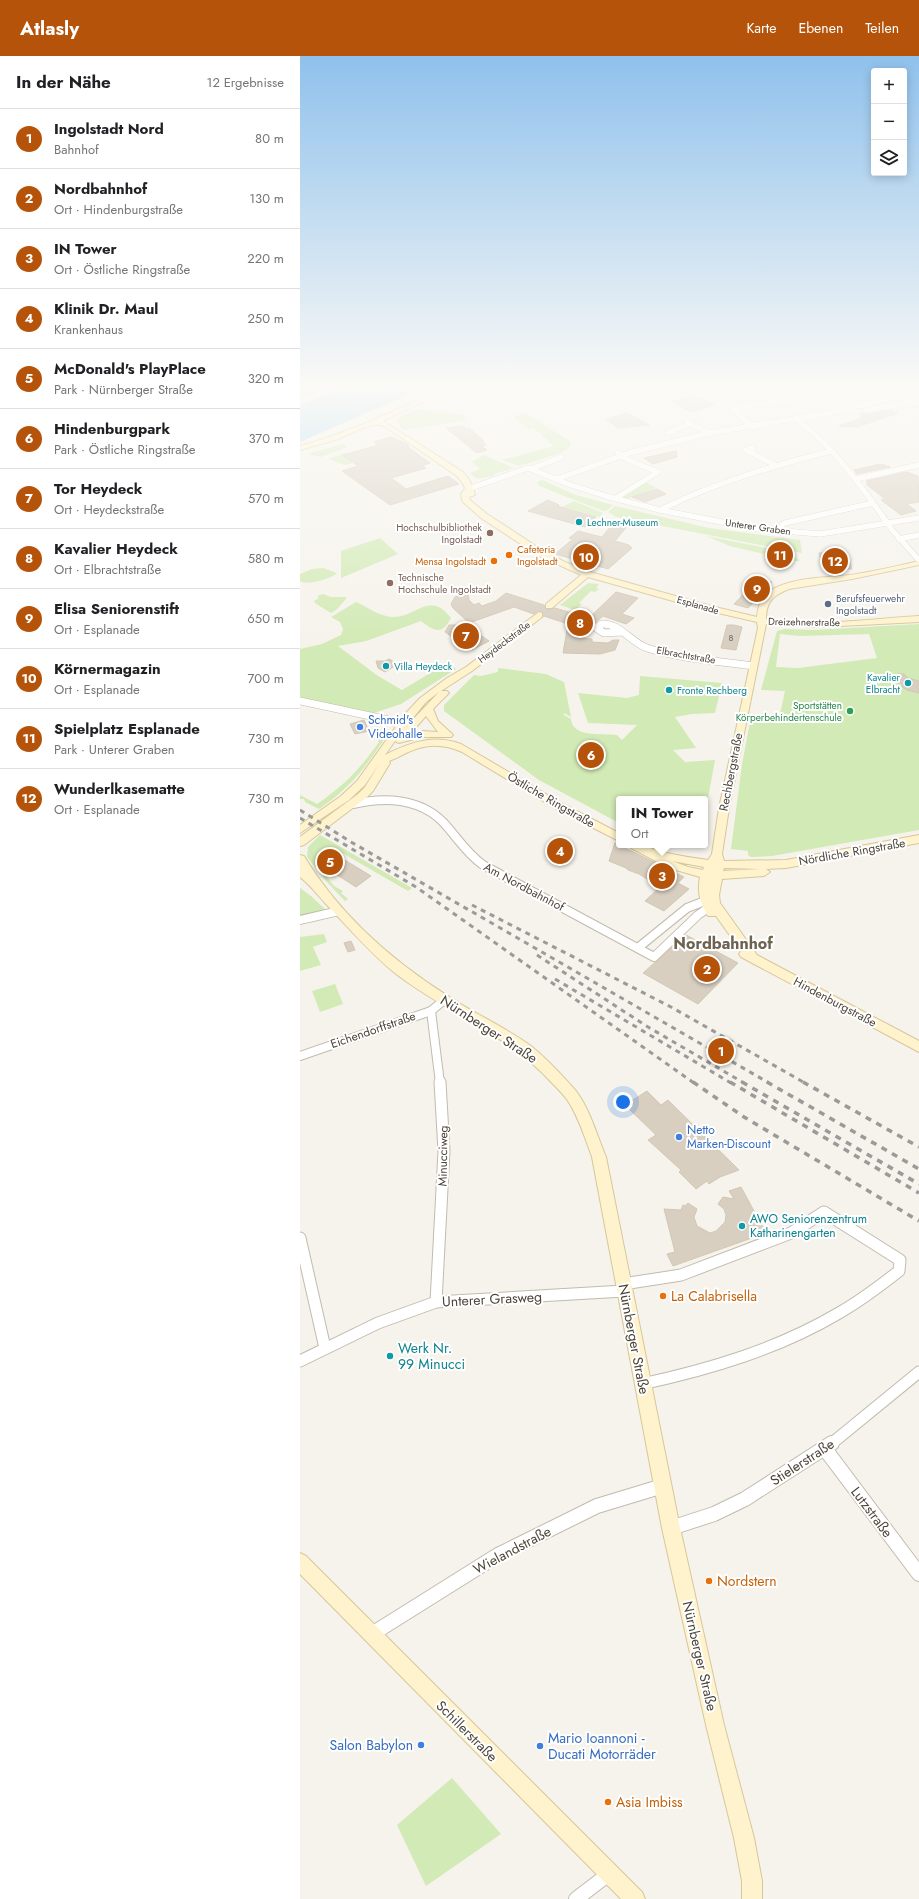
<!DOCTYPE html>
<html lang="de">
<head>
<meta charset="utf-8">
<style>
  :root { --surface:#fff; --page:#f2f2f2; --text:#202124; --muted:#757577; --line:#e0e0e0; --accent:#b45309 }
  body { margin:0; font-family:Jost,sans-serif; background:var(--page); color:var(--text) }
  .controls { position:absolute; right:12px; top:12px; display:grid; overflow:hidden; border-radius:4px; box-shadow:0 2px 10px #0003 }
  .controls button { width:36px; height:36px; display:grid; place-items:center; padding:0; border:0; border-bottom:1px solid var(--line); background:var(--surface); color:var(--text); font:20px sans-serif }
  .you { position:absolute; left:323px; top:1046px; width:14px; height:14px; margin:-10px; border:3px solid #fff; border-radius:50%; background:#1a73e8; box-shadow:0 0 0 6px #1a73e833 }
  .badge { display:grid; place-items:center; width:26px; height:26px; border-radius:50%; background:var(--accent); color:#fff; font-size:13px; font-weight:700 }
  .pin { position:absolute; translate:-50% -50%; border:2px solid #fff; box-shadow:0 1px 4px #0006 }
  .popup { position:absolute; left:316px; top:740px; width:92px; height:52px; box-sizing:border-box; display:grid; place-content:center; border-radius:4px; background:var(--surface); filter:drop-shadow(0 1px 3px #0005); font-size:13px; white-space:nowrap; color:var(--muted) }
  .popup b { font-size:15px; color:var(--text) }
  .popup::after { content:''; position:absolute; left:50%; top:100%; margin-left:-8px; border:8px solid transparent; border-top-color:var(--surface) }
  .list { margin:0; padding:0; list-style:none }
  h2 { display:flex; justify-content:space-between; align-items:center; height:52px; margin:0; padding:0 16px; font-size:17px }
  h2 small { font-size:13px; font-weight:400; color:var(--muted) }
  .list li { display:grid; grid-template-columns:26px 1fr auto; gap:12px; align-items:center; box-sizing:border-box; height:60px; padding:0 16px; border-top:1px solid var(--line) }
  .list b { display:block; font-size:15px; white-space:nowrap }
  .list p { margin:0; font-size:13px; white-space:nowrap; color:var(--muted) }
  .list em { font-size:13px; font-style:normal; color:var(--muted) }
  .icon { flex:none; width:22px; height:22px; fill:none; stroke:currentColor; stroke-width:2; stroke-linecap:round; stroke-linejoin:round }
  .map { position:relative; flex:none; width:619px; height:1843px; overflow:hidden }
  header { display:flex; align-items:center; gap:24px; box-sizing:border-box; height:56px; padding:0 20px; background:var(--accent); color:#fff }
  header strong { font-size:19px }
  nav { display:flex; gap:22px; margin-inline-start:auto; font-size:14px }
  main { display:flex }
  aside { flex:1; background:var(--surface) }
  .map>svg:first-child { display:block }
  .green { fill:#d2eab5; fill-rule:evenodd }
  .water { fill:#a9d4f2 }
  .building { fill:#d8cfc1; stroke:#d3c7b4 }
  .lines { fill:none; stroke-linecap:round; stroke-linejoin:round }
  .secondary-tunnel { stroke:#d4d0c8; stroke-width:9; stroke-dasharray:9 4.5; stroke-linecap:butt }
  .street-far4-casing { stroke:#c2bbae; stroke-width:6 }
  .street-far3-casing { stroke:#c2bbae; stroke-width:8 }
  .street-far2-casing { stroke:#c2bbae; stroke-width:10 }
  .street-far1-casing { stroke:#c2bbae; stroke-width:13 }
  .street-casing { stroke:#c2bbae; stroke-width:16 }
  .secondary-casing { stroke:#d6c79b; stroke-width:2 }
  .street-far4 { stroke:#fff; stroke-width:5.5 }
  .street-far3 { stroke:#fff; stroke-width:7 }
  .street-far2 { stroke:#fff; stroke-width:8 }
  .street-far1 { stroke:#fff; stroke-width:11 }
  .street { stroke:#fff; stroke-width:14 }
  .secondary { fill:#fff3cd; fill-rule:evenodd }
  .rail-far1 { stroke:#9a9a9a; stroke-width:3; stroke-dasharray:5 5; stroke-linecap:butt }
  .rail { stroke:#9a9a9a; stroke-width:3.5; stroke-dasharray:6 6; stroke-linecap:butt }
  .culture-dot { fill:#0f9aa8; stroke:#fff; stroke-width:1.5 }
  .education-dot { fill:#8d6e63; stroke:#fff; stroke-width:1.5 }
  .food-dot { fill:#e8710a; stroke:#fff; stroke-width:1.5 }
  .service-dot { fill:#5c6f8a; stroke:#fff; stroke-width:1.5 }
  .leisure-dot { fill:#2e9e5b; stroke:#fff; stroke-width:1.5 }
  .shop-dot { fill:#3f7fe0; stroke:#fff; stroke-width:1.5 }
  .labels { text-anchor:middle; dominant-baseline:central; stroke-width:4; stroke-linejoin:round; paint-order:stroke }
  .far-number-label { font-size:9px; fill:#6e675b }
  .far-culture-label { font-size:10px; fill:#0d838f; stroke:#fff; text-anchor:start }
  .far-education-label { font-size:10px; fill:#785e54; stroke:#fff; text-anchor:end }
  .far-street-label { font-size:10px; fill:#4b4439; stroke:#fff }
  .far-food-label { font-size:10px; fill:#c56008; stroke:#fff; text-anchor:start }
  .far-service-label { font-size:10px; fill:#4e5e75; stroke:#fff; text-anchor:start }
  .far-leisure-label { font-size:10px; fill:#27864d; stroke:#fff; text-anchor:end }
  .shop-label { font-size:12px; fill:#366cbe; stroke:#fff; text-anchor:start }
  .street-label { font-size:12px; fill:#4b4439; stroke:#fff }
  .culture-label { font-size:12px; fill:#0d838f; stroke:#fff; text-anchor:start }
  .near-street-label { font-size:14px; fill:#4b4439; stroke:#fff }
  .near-food-label { font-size:14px; fill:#c56008; stroke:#fff; text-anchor:start }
  .near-culture-label { font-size:14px; fill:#0d838f; stroke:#fff; text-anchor:start }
  .near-shop-label { font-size:14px; fill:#366cbe; stroke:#fff; text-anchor:start }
  .district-label { font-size:16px; font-weight:bold; fill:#6e6250; stroke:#fff }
</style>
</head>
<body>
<header>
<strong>Atlasly</strong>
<nav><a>Karte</a><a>Ebenen</a><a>Teilen</a></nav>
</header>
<main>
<aside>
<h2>In der Nähe<small>12 Ergebnisse</small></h2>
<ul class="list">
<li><span class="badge">1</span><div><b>Ingolstadt Nord</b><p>Bahnhof</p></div><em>80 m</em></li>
<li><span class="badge">2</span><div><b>Nordbahnhof</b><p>Ort · Hindenburgstraße</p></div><em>130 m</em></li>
<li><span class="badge">3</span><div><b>IN Tower</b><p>Ort · Östliche Ringstraße</p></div><em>220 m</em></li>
<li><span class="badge">4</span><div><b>Klinik Dr. Maul</b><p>Krankenhaus</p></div><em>250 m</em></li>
<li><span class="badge">5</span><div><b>McDonald's PlayPlace</b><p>Park · Nürnberger Straße</p></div><em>320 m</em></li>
<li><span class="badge">6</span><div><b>Hindenburgpark</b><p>Park · Östliche Ringstraße</p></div><em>370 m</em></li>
<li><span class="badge">7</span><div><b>Tor Heydeck</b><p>Ort · Heydeckstraße</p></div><em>570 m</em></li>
<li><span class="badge">8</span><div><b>Kavalier Heydeck</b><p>Ort · Elbrachtstraße</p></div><em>580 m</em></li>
<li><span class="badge">9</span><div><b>Elisa Seniorenstift</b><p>Ort · Esplanade</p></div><em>650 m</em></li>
<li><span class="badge">10</span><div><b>Körnermagazin</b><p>Ort · Esplanade</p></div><em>700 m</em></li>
<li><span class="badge">11</span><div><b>Spielplatz Esplanade</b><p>Park · Unterer Graben</p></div><em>730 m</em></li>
<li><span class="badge">12</span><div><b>Wunderlkasematte</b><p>Ort · Esplanade</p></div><em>730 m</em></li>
</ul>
</aside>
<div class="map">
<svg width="619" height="1843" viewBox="0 0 619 1843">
  <rect width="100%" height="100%" fill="#f6f3ec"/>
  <g class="green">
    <polygon points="0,330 32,330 0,342"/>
    <polygon points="118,353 163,359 166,364 103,374 97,367 100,361"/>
    <polygon points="226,357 271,386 268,393 258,398 219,410 202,404 254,390 242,380 242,378 234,375 236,374 233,372 229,373 214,363 216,362 214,360"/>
    <polygon points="43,388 47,391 21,401 8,398"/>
    <polygon points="45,397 47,398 44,399 53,407 45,409 28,403"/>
    <polygon points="184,399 214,412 194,418 194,420 177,423 170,417 180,413 172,406"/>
    <polygon points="242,424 276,439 313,449 306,455 303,455 239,430 237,426"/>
    <polygon points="346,426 356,432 327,443 320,441"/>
    <polygon points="274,445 303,457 299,461 262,451"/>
    <polygon points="315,450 409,472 500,484 502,497 316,461 308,456"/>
    <polygon points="406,480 491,497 500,505 494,505 430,490"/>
    <polygon points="80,482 98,498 41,522 41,495"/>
    <path d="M23,512l14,5c-6,6 -30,13 -37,8v-7l12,-5z"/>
    <polygon points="288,527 308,529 299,528 296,532 299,533 295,536 291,535 279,547 282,548 275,554 260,549"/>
    <path d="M23,538l8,3h14l2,1c-6,6 -9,12 -16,15l-16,-10 -1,-2 5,-3 -2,-2z"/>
    <path d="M56,546c12,5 24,15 37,15 25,0 36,-27 58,1 -9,18 -17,13 -30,3l-55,20 -28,5 40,30 24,14 45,-27 9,6 -55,35 -27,9 -74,-15v-49l22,-5 19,-9 2,-6 -3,-7 -9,-5z"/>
    <path d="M619,568v206l-147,26 -21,1 -3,-2v-4l-17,-2 11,-85 8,-42 3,-3 14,3 12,-4 6,-27 -24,-1 16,-59 8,-2 28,1zM480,578l20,2 69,-2 8,24 -79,10 -22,-1z"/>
    <path d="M198,612l48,6 18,8 7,35 -7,-4v2l7,4c1,19 31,14 46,16l5,5 15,-15 -49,-2 -10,-30 49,5 12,-3 1,-19 82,7 -7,30 -23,1 -17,3 21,31 -23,2 12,12 30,-2 -10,55v-16h-86v24l-80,-43 -95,-69v-6l30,-30 7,1 17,-4z"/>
    <path d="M89,676c-22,33 -36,54 -70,77l-14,-7 -1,-3h-4v-4l17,9c28,-19 43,-35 62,-62l-3,-7z"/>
    <polygon points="20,779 112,832 108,835 37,794 27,795 18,801 17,808 34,830 43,835 41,837 48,843 45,845 26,825 7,801 8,791"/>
    <polygon points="33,798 43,803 28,813 23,803"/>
    <polygon points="0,832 11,840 27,855 0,861"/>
    <polygon points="24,878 27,886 13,891 21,909 0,915 0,881"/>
    <polygon points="35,928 43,948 20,956 12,935"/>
    <polygon points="152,1722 201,1778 126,1830 97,1769"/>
  </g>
  <polygon class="water" points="49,330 128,330 0,386 0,349"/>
  <g class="building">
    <polygon points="392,340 399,344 407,344 415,349 392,356 372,345"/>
    <polygon points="591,354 598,357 557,371 539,370 562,362 560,357 567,358"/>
    <polygon points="327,357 349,369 318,372 306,363"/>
    <polygon points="164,370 165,373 169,372 184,385 182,386 186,389 181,390 187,394 177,397 146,372"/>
    <polygon points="91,381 105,387 109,390 108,391 130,407 121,410 126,412 91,422 106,433 148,420 159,428 90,449 42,415 58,410 43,399 78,389 74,386"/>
    <polygon points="376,395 377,401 353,408 344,402"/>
    <polygon points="581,408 590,411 557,418 554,414"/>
    <polygon points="606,416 618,420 619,446 607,448 616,455 601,459 581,444 585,443 566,428 569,428 566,425"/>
    <polygon points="357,433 366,438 345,446 332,441"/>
    <polygon points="248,444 259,449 257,450 296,461 285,471 228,455"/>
    <polygon points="315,465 329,468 315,485 329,489 332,492 308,513 255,498 273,483 269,482 278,475 302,481"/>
    <polygon points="547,496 552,513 523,513 519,497"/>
    <polygon points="458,523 472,526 448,552 434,548"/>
    <polygon points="316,536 338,542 322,558 334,562 326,568 303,560 278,582 292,583 292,586 308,587 313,584 319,584 315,594 300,598 263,597 268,568 244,560 242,556 238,555 234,558 214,551 169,567 153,552 151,548 155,541 164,537 168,537 169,544 174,549 179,547 182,550 196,545 206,537 244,549 246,554 255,552 289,562"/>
    <polygon points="149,569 165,569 189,585 172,594 145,576"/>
    <polygon points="427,569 434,569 442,571 436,594 421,592"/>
    <polygon points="89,603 98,608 85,616 78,612 76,605 85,605"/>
    <polygon points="598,618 604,618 608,622 619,625 619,637 607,634 599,629 596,623"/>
    <polygon points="64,664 69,675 55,678 50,668"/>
    <polygon points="315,787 384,821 378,827 389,833 364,855 345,845 360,831 339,818 328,814 326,812 309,805"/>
    <polygon points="43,803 71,820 56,831 28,813"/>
    <polygon points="386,879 438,907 398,948 343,917"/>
    <polygon points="51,885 55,894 48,896 44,887"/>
    <polygon points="347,1035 361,1049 368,1044 439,1114 420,1121 409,1128 407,1125 396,1133 379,1116 381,1114 348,1084 356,1079 325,1049"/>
    <polygon points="441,1131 466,1177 373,1210 367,1198 375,1196 364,1153 381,1154 383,1149 385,1150 388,1147 397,1153 394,1161 397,1170 410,1177 416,1175 425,1166 426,1159 424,1153 418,1148 423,1141 434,1143 429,1135"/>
  </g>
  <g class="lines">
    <polyline class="secondary-tunnel" points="239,559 249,550"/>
    <defs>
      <g id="street-far4">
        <polyline points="378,330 386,335"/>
        <polyline points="573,330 619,348"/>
        <polyline points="432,352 453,371"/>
        <polyline points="433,352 514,341 561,330"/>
        <polyline points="566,354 612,346"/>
        <path d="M496,363c39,28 67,70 95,109"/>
        <polyline points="387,366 409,377"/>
        <polyline points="367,377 390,368"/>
        <polyline points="453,392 446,394 475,409"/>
        <polyline points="318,397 326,403 358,416"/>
        <polyline points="231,413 262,401"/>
        <polyline points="257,423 329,397 409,377 530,357 619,335"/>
        <polyline points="556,423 619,409"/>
        <polyline points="168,433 228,412 268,428 309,441 360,454 458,473 520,478 619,462"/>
        <polyline points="316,442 358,416"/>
        <path d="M360,454c54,-27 113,-44 171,-59"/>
        <polyline points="592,474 619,504"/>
        <polyline points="481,475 482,469 485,467 573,447"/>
        <polyline points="599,483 619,479"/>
      </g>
      <g id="street-far3">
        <path d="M322,576l-18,1 -8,-5 6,-4c18,-1 28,18 45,24 34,11 71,13 106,18"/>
        <polyline points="0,645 89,664 101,670"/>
      </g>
      <g id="street-far2">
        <path d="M53,748c31,-7 66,-6 90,18 14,15 23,31 40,43l171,92 44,-42 16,-11 -9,-3 -18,7 -48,39"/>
        <polyline points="0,864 39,855"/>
        <polyline points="131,955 140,1027"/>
        <polyline points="0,1000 131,955 144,944"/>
      </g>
      <g id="street-far1">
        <polyline points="0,1182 25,1292"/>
        <path d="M323,1228l58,-9 110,-42 33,-21 76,48 -1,11c-19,15 -39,30 -60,42 -61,36 -128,56 -197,71"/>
        <polyline points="136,1246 144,1095 140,1026"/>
        <polyline points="0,1305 78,1267 136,1246 324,1235"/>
        <polyline points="531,1388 619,1316"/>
      </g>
      <g id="street">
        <polyline points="525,1393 619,1518"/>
        <polyline points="371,1472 414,1458 445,1443 532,1387"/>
        <polyline points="72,1578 198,1499 297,1450 363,1430"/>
        <polyline points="276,1843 310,1817"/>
      </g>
      <g id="secondary">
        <path d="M147,330h8l-72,35 80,51 7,9 5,14 -6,2 1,3 17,14 58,38 20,10 25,10 121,34 46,11c1,-12 5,-22 16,-28 23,-12 52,-11 76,-14 24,-3 47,-9 70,-14v4l-67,14 -63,10c-15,6 -23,12 -23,30 50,8 103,0 153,-3v6l-98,5 -55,-3 -37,184 -7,46 2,7 62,-1 133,-25v8l-133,25 -20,1 4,3 -6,4 -42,3 -3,16 1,8 37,52 162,86v11l-178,-95 -2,-3 2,-3 -25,-35h-8c-8,-13 -11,-24 -8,-39l-31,-9 -38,-20 -1,-3c13,0 23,4 37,8 13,3 27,5 41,7l4,-6 7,-46 39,-180 -1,-6 -52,-12 -117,-33 -36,31h-6v-4l35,-29 -42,-19 -58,-38 -19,-17 -1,-7 4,-6 -3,-6 -5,-6 -71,-49c-13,-7 -33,6 -46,11l-1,1 -39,11v-4c51,-14 99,-37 147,-60zM372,805l32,6 -1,3 -15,-3zM424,812l36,1 -37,2z"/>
        <path d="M239,556l3,1v4l-70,54 -31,20h6l2,2 -16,16 5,12 13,12 2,2 -2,2h-29l-23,6 -4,-2 -10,14c25,-13 49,-21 76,-11l102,60 56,29v8l-63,-32 -94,-57c-20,-9 -37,-8 -56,1 -6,3 -11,6 -17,8l1,2 -17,28 -7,7 -62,47 -4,1v-9l58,-43 7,-7 14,-23 -14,21 -16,15 -49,33v-8l41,-29 16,-15 48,-67 15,-16 27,-20 19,-11zM139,636l-35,37 22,-27zM126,660l12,16 -16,-1 -12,3z"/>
        <path d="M0,799l4,1c35,58 87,104 144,140 27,18 57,31 83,50 16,13 31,29 45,45 14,18 21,45 30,66l74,371 44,197 30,113 8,43v18h-20v-18l-8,-43 -28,-113 -44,-197 -70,-371c-7,-19 -13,-39 -24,-56 -4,-6 -10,-12 -16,-18 -43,-48 -105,-70 -156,-109 -26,-21 -48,-47 -71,-71 -8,-9 -15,-18 -25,-26z"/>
        <polygon points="0,1497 6,1500 342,1836 345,1843 321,1843 0,1518"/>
      </g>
    </defs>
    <use href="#street-far4" class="street-far4-casing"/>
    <use href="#street-far3" class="street-far3-casing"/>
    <use href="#street-far2" class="street-far2-casing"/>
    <use href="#street-far1" class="street-far1-casing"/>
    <use href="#street" class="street-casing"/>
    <use href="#secondary" class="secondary-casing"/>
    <use href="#street-far4" class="street-far4"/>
    <use href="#street-far3" class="street-far3"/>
    <use href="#street-far2" class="street-far2"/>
    <use href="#street-far1" class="street-far1"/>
    <use href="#street" class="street"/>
    <use href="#secondary" class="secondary"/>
    <g class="rail-far1">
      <polyline points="0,754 51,786 469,1027"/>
      <polyline points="0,762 116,831 394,1027"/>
      <polyline points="172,849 371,951 505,1027"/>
      <polyline points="237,899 348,971 444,1027"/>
      <polyline points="255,923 431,1027"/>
    </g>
    <g class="rail">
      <polyline points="393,1026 444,1061 619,1165"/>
      <polyline points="430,1026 619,1137"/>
      <polyline points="442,1026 619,1128"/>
      <polyline points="467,1026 619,1113"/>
      <polyline points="503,1026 619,1091"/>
    </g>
  </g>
  <linearGradient id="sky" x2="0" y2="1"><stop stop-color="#8fc1ec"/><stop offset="0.56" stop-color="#fbfaf6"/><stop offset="1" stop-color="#fbfaf6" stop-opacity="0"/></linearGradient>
  <rect width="619" height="588" fill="url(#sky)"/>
  <g class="culture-dot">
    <circle cx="279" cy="466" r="4"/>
    <circle cx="86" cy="610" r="4"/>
    <circle cx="608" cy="627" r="4"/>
    <circle cx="369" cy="634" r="4"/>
    <circle cx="442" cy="1170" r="4"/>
    <circle cx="90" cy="1300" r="4"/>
  </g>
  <g class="education-dot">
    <circle cx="190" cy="477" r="4"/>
    <circle cx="90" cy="527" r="4"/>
  </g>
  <g class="food-dot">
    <circle cx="209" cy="499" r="4"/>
    <circle cx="194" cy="505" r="4"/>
    <circle cx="363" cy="1240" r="4"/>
    <circle cx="409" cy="1525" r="4"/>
    <circle cx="308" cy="1746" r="4"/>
  </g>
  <circle class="service-dot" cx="528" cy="548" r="4"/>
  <circle class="leisure-dot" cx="550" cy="655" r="4"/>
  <g class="shop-dot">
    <circle cx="60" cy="671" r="4"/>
    <circle cx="379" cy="1081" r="4"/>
    <circle cx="121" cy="1689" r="4"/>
    <circle cx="240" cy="1690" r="4"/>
  </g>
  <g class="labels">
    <g class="far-number-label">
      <text x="431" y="581">8</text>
    </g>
    <g class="far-culture-label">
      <text x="287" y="466">Lechner-Museum</text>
      <text x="94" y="610">Villa Heydeck</text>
      <text x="600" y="621" text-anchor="end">Kavalier<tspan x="600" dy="12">Elbracht</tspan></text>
      <text x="377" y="634">Fronte Rechberg</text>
    </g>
    <g class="far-education-label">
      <text x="182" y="471">Hochschulbibliothek<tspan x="182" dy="12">Ingolstadt</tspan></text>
      <text x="98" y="521" text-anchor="start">Technische<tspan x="98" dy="12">Hochschule Ingolstadt</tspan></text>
    </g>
    <g class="far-street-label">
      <text transform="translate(458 471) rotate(8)">Unterer Graben</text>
      <text transform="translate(398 549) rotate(16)">Esplanade</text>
      <text transform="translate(504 566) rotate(1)">Dreizehnerstraße</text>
      <text transform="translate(204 586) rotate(-37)">Heydeckstraße</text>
      <text transform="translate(386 599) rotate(10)">Elbrachtstraße</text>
    </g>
    <g class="far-food-label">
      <text x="217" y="493">Cafeteria<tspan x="217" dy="12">Ingolstadt</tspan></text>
      <text x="186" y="505" text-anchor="end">Mensa Ingolstadt</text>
    </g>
    <g class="far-service-label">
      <text x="536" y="542">Berufsfeuerwehr<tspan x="536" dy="12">Ingolstadt</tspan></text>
    </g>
    <g class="far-leisure-label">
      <text x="542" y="649">Sportstätten<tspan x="542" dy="12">Körperbehindertenschule</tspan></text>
    </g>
    <g class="shop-label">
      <text x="68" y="664">Schmid's<tspan x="68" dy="14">Videohalle</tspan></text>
      <text x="387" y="1074">Netto<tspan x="387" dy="14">Marken-Discount</tspan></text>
    </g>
    <g class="street-label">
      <text transform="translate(431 716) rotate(-79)">Rechbergstraße</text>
      <text transform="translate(251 744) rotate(30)">Östliche Ringstraße</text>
      <text transform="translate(552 796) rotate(-10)">Nördliche Ringstraße</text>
      <text transform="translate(224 831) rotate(28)">Am Nordbahnhof</text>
      <text transform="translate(535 946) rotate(28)">Hindenburgstraße</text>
      <text transform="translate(73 974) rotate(-19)">Eichendorffstraße</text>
      <text transform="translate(143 1100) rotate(-89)">Minucciweg</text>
    </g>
    <g class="culture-label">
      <text x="450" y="1163">AWO Seniorenzentrum<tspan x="450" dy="14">Katharinengarten</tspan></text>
    </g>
    <g class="near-street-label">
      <text transform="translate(189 973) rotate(33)">Nürnberger Straße</text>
      <text transform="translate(192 1243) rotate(-3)">Unterer Grasweg</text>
      <text transform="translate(334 1283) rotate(79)">Nürnberger Straße</text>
      <text transform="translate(502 1406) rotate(-33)">Stielerstraße</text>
      <text transform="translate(572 1456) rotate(53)">Lutzstraße</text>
      <text transform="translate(212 1494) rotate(-28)">Wielandstraße</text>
      <text transform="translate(400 1600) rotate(77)">Nürnberger Straße</text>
      <text transform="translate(167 1675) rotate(45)">Schillerstraße</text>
    </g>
    <g class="near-food-label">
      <text x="371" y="1240">La Calabrisella</text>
      <text x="417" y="1525">Nordstern</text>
      <text x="316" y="1746">Asia Imbiss</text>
    </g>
    <g class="near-culture-label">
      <text x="98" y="1292">Werk Nr.<tspan x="98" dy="16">99 Minucci</tspan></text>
    </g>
    <g class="near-shop-label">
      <text x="248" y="1682">Mario Ioannoni -<tspan x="248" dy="16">Ducati Motorräder</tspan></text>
      <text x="113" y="1689" text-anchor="end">Salon Babylon</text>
    </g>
    <g class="district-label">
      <text x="423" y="887">Nordbahnhof</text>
    </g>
  </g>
</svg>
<div class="controls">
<button>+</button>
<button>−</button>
<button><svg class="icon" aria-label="layers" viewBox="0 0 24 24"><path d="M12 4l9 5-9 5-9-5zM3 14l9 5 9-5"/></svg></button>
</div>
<div class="you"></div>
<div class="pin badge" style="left:421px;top:995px">1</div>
<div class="pin badge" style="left:407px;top:913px">2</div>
<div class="pin badge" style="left:362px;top:820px">3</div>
<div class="popup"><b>IN Tower</b>Ort</div>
<div class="pin badge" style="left:260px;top:795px">4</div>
<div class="pin badge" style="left:30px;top:806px">5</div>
<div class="pin badge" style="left:291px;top:699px">6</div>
<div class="pin badge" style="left:166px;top:580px">7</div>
<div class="pin badge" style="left:280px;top:567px">8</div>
<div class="pin badge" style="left:457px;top:533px">9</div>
<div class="pin badge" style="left:286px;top:501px">10</div>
<div class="pin badge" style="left:480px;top:499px">11</div>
<div class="pin badge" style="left:535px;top:505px">12</div>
</div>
</main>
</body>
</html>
